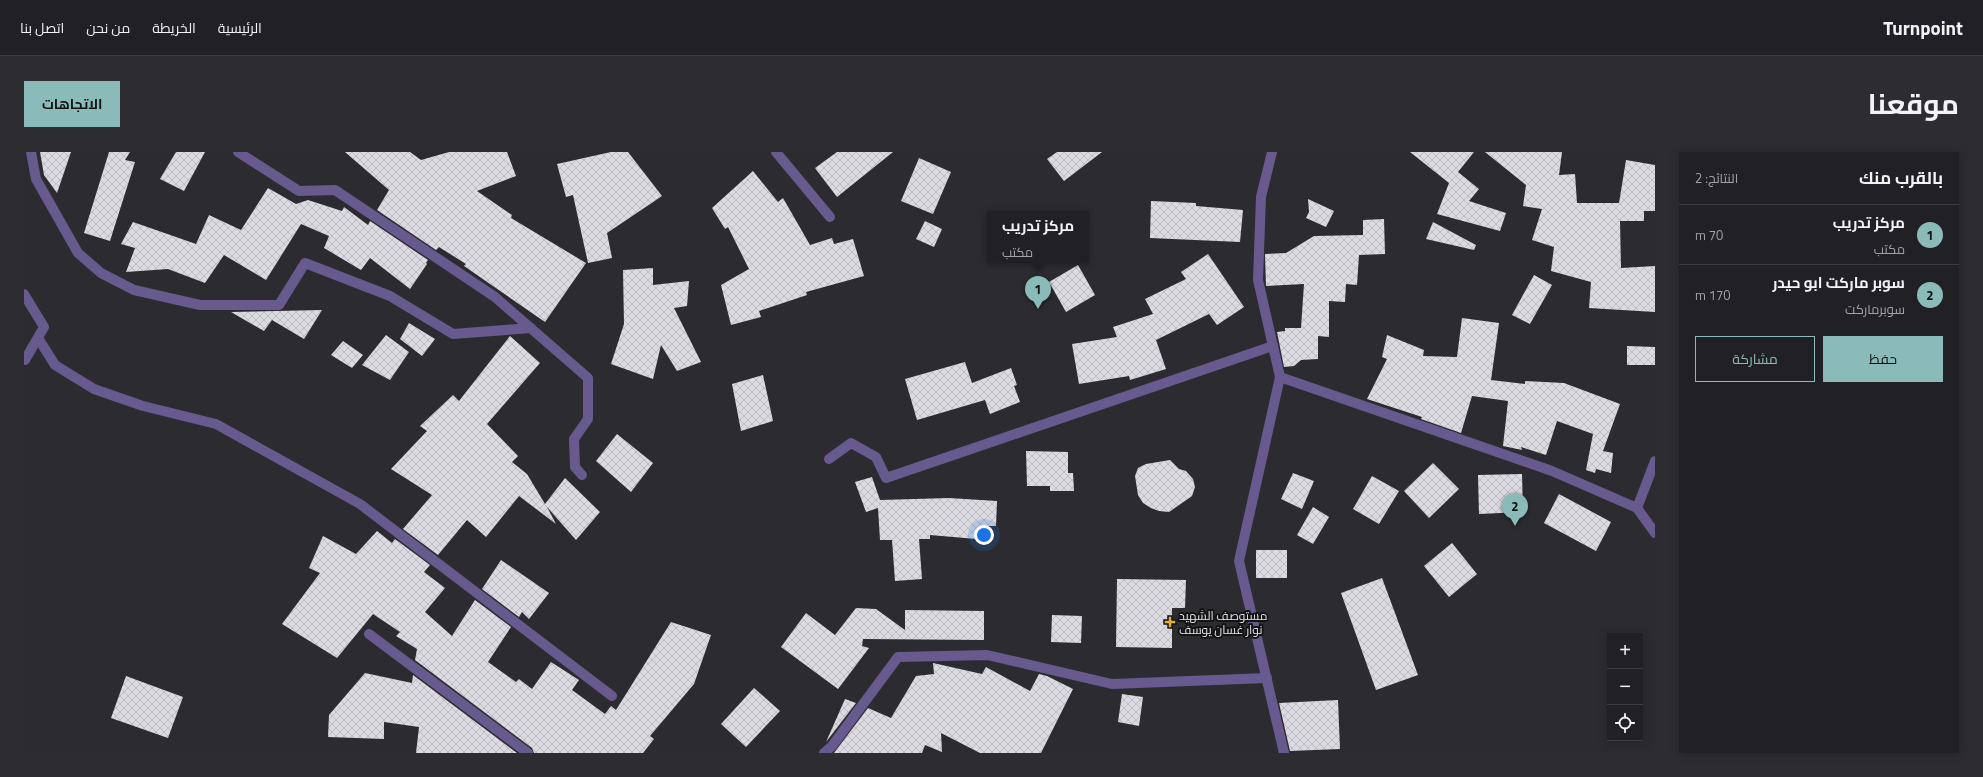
<!DOCTYPE html>
<html lang="ar">
<head>
<meta charset="utf-8">
<style>
  :root { --surface:#212024; --page:#2d2d31; --text:#f1f3f6; --muted:#a2a3a6; --line:#3e3e41; --accent:#8bbbb9 }
  body { margin:0; font-family:"Titillium Web",Cairo,sans-serif; background:var(--page); color:var(--text); direction:rtl }
  .controls { position:absolute; right:12px; bottom:12px; display:grid; overflow:hidden; border-radius:0px; box-shadow:0 2px 10px #0003 }
  .controls button { width:36px; height:36px; display:grid; place-items:center; padding:0; border:0; border-bottom:1px solid var(--line); background:var(--surface); color:var(--text); font:20px sans-serif }
  .you { position:absolute; left:960px; top:383px; width:14px; height:14px; margin:-10px; border:3px solid #fff; border-radius:50%; background:#1a73e8; box-shadow:0 0 0 6px #1a73e833 }
  .badge { display:grid; place-items:center; width:26px; height:26px; border-radius:50%; background:var(--accent); color:#111; font-size:13px; font-weight:700 }
  .pin { position:absolute; translate:-50% -33px; filter:drop-shadow(0 1px 2px #0008) }
  .pin::after { content:''; position:absolute; top:21px; width:14px; height:12px; background:inherit; clip-path:polygon(0 0,100% 0,50% 100%) }
  .popup { position:absolute; left:963px; top:59px; width:102px; height:52px; box-sizing:border-box; display:grid; place-content:center; border-radius:0px; background:var(--surface); filter:drop-shadow(0 1px 3px #0005); font-size:13px; white-space:nowrap; color:var(--muted) }
  .popup b { font-size:15px; color:var(--text) }
  .popup::after { content:''; position:absolute; left:50%; top:100%; margin-left:-8px; border:8px solid transparent; border-top-color:var(--surface) }
  .list { margin:0; padding:0; list-style:none }
  h2 { display:flex; justify-content:space-between; align-items:center; height:52px; margin:0; padding:0 16px; font-size:17px }
  h2 small { font-size:13px; font-weight:400; color:var(--muted) }
  .list li { display:grid; grid-template-columns:26px 1fr auto; gap:12px; align-items:center; box-sizing:border-box; height:60px; padding:0 16px; border-top:1px solid var(--line) }
  .list b { display:block; font-size:15px; white-space:nowrap }
  .list p { margin:0; font-size:13px; white-space:nowrap; color:var(--muted) }
  .list em { font-size:13px; font-style:normal; color:var(--muted) }
  .actions { display:flex; gap:8px; padding:12px 16px }
  .actions a { flex:1; padding:9px 0; border:1px solid var(--accent); border-radius:0px; text-align:center; font-size:14px; color:var(--accent) }
  .actions .main { background:var(--accent); color:#111 }
  .icon { flex:none; width:22px; height:22px; fill:none; stroke:currentColor; stroke-width:2; stroke-linecap:round; stroke-linejoin:round }
  .map { position:relative; flex:none; width:1631px; height:601px; overflow:hidden; direction:ltr; border-radius:0px }
  header { display:flex; align-items:center; gap:24px; box-sizing:border-box; height:56px; padding:0 20px; background:var(--surface); border-bottom:1px solid var(--line) }
  header strong { font-size:19px }
  nav { display:flex; gap:22px; margin-inline-start:auto; font-size:14px }
  .intro { display:flex; align-items:center; justify-content:space-between; box-sizing:border-box; height:96px; padding:0 24px }
  h1 { margin:0; font-size:28px }
  .button { padding:10px 18px; border-radius:0px; background:var(--accent); color:#111; font-size:14px; font-weight:700 }
  main { display:flex; gap:24px; padding:0 24px }
  aside { flex:1; background:var(--surface); border-radius:0px; box-shadow:0 2px 10px #0003 }
  .map>svg:first-child { display:block }
  .building { fill:url(#building-cross-hatch) }
  .lines { fill:none; stroke-linecap:round; stroke-linejoin:round }
  .minor { stroke:#675a8f; stroke-width:10 }
  .poi-dot { fill:#e2af34; stroke:#141416; stroke-width:1.5 }
  .labels { text-anchor:middle; dominant-baseline:central; stroke-width:4; stroke-linejoin:round; paint-order:stroke }
  .poi-label { font-size:12px; fill:#e3e2e6; stroke:#141416; text-anchor:start }
</style>
</head>
<body>
<header>
<strong>Turnpoint</strong>
<nav><a>الرئيسية</a><a>الخريطة</a><a>من نحن</a><a>اتصل بنا</a></nav>
</header>
<div class="intro"><h1>موقعنا</h1><a class="button">الاتجاهات</a></div>
<main>
<aside>
<h2>بالقرب منك<small>النتائج: 2</small></h2>
<ul class="list">
<li><span class="badge">1</span><div><b>مركز تدريب</b><p>مكتب</p></div><em>70 m</em></li>
<li><span class="badge">2</span><div><b>سوبر ماركت ابو حيدر</b><p>سوبرماركت</p></div><em>170 m</em></li>
</ul>
<div class="actions"><a class="main">حفظ</a><a>مشاركة</a></div>
</aside>
<div class="map">
<svg width="1631" height="601" viewBox="0 0 1631 601">
  <defs>
    <pattern id="building-cross-hatch" width="8" height="8" patternUnits="userSpaceOnUse"><rect width="8" height="8" fill="#dbdae1"/><path d="M0 0l8 8M0 8l8-8" fill="none" stroke="#bdbcc2"/></pattern>
  </defs>
  <rect width="100%" height="100%" fill="#2c2b30"/>
  <g class="building">
    <polygon points="16,0 47,0 33,41 20,23"/>
    <polygon points="85,0 106,0 101,8 111,10 86,89 60,81"/>
    <polygon points="152,0 181,0 160,39 136,27"/>
    <polygon points="321,0 386,0 397,8 425,0 483,0 492,24 453,39 488,63 487,66 562,111 521,170 440,114 442,112 415,95 412,98 353,58 365,38"/>
    <polygon points="587,0 604,0 638,44 583,81 588,106 564,111 549,43 542,45 533,12"/>
    <polygon points="813,0 869,0 813,45 791,16"/>
    <polygon points="1033,0 1078,0 1040,29 1023,7"/>
    <polygon points="1386,0 1450,0 1434,20 1455,37 1445,49 1482,61 1476,79 1413,62 1425,31"/>
    <polygon points="1461,0 1538,0 1535,23 1551,22 1553,51 1595,51 1602,8 1631,13 1631,59 1620,59 1620,69 1596,69 1597,116 1631,114 1631,160 1565,156 1567,130 1527,119 1530,95 1508,88 1518,57 1499,54 1502,33"/>
    <polygon points="895,6 927,20 909,62 877,49"/>
    <polygon points="729,19 754,50 759,46 786,93 808,86 810,92 829,87 840,124 782,140 783,143 735,159 737,165 707,173 697,133 725,117 704,75 701,77 688,56"/>
    <polygon points="244,36 272,52 284,48 318,59 320,55 344,73 346,69 404,108 402,111 403,112 386,137 346,106 337,118 300,96 305,84 277,72 242,128 200,103 181,131 144,117 102,120 111,96 97,92 109,70 172,92 185,63 217,78"/>
    <polygon points="1284,47 1310,59 1302,75 1282,66 1285,60"/>
    <polygon points="1127,49 1172,51 1172,54 1219,58 1216,90 1126,86"/>
    <polygon points="1360,67 1361,102 1335,103 1333,133 1322,132 1321,150 1305,149 1305,185 1294,184 1294,207 1277,208 1270,214 1260,215 1253,180 1261,179 1261,176 1277,176 1280,132 1242,134 1241,102 1262,101 1290,84 1339,83 1339,68"/>
    <polygon points="901,69 918,77 910,95 892,87"/>
    <polygon points="1409,70 1452,93 1450,98 1402,87"/>
    <polygon points="1184,102 1220,155 1193,173 1185,162 1132,188 1142,217 1106,228 1105,224 1055,232 1048,192 1093,185 1089,175 1129,162 1121,147 1162,127 1157,120"/>
    <polygon points="1054,113 1071,143 1042,160 1025,130"/>
    <polygon points="629,116 629,133 665,129 663,154 650,156 677,210 653,219 637,193 629,227 587,212 600,172 599,118"/>
    <polygon points="1510,123 1528,133 1506,172 1488,163"/>
    <polygon points="298,158 280,187 248,168 240,179 207,160"/>
    <polygon points="1438,166 1475,171 1467,228 1501,232 1501,229 1540,231 1596,252 1579,299 1589,301 1587,321 1572,317 1571,321 1562,318 1569,282 1533,269 1522,303 1497,295 1498,298 1479,294 1484,249 1448,244 1437,281 1397,267 1398,265 1343,247 1363,207 1358,205 1363,183 1400,198 1399,204 1433,205"/>
    <polygon points="385,171 411,187 398,204 376,187"/>
    <polygon points="362,183 385,200 366,228 338,213"/>
    <polygon points="486,184 516,211 463,272 494,304 488,310 503,322 521,352 541,326 576,360 552,388 523,355 532,372 495,344 462,385 443,368 414,403 379,377 408,343 367,317 403,279 396,274 429,243 435,249"/>
    <polygon points="319,189 339,203 328,216 307,203"/>
    <polygon points="1603,194 1631,195 1631,213 1603,213"/>
    <polygon points="941,210 948,231 987,216 993,233 990,234 996,250 966,262 961,248 893,268 881,227"/>
    <polygon points="739,223 749,269 717,279 708,232"/>
    <polygon points="593,282 629,311 607,340 572,309"/>
    <polygon points="1002,299 1044,300 1044,321 1049,321 1050,339 1026,339 1026,334 1003,334"/>
    <polygon points="1146,308 1155,317 1162,319 1169,327 1171,335 1168,344 1145,360 1135,359 1127,356 1119,351 1114,343 1111,324 1114,316 1122,312"/>
    <polygon points="1409,311 1435,337 1405,366 1380,339"/>
    <polygon points="1269,321 1290,329 1278,357 1257,347"/>
    <polygon points="1498,322 1499,360 1455,362 1454,323"/>
    <polygon points="1348,324 1375,339 1355,372 1329,357"/>
    <polygon points="848,325 856,348 925,346 973,349 972,374 965,374 964,388 906,383 906,387 895,387 898,427 871,429 868,388 856,388 854,356 842,360 831,330"/>
    <polygon points="1535,342 1587,370 1572,399 1520,371"/>
    <polygon points="1289,355 1305,365 1289,392 1273,383"/>
    <polygon points="353,379 368,391 371,387 406,413 400,420 421,436 401,460 428,484 451,448 487,475 464,510 492,530 495,527 508,537 527,510 555,528 548,538 581,562 587,554 592,558 647,470 687,483 670,532 626,584 630,587 619,601 510,601 508,596 391,508 393,497 372,484 376,480 349,462 313,506 258,472 296,421 285,416 299,384 332,402"/>
    <polygon points="1428,391 1453,422 1425,445 1400,414"/>
    <rect x="1232" y="398" width="31" height="28"/>
    <polygon points="477,408 525,441 505,467 498,460 495,465 458,437"/>
    <polygon points="1358,426 1394,523 1352,538 1317,441"/>
    <polygon points="1093,427 1162,428 1161,456 1148,456 1148,496 1092,495"/>
    <polygon points="832,456 852,457 881,478 881,458 960,459 960,488 839,487 838,494 845,496 814,537 757,495 782,461 811,483"/>
    <polygon points="1028,463 1058,464 1057,491 1027,490"/>
    <polygon points="909,511 958,522 962,515 1006,539 1015,522 1023,524 1049,537 1017,601 956,601 917,581 918,600 901,593 898,601 810,601 844,556 867,566 892,524 910,522"/>
    <polygon points="341,521 388,531 389,523 493,601 392,601 395,575 360,570 360,587 304,585 305,563"/>
    <polygon points="102,524 159,545 144,586 87,566"/>
    <polygon points="730,536 756,559 722,595 697,572"/>
    <polygon points="1098,542 1119,545 1115,574 1094,570"/>
    <polygon points="821,547 832,551 802,590"/>
    <polygon points="1314,548 1316,597 1266,599 1255,551"/>
  </g>
  <g class="lines">
    <g class="minor">
      <polyline points="7,0 12,27 54,101 77,121 110,138 176,153 255,153 281,111 366,144 429,182 507,176"/>
      <polyline points="214,0 275,39 311,38 471,145 564,226 564,267 550,287 551,315 558,323"/>
      <polyline points="752,0 806,65"/>
      <polyline points="1248,0 1237,45 1234,128 1256,225 1215,409 1260,601"/>
      <polyline points="0,142 20,175 1,208"/>
      <polyline points="14,186 31,213 70,237 119,254 192,272 336,352 588,544"/>
      <polyline points="1256,225 1528,319 1613,356 1631,381"/>
      <polyline points="805,307 827,291 852,305 862,326 1249,194"/>
      <polyline points="1613,356 1631,309"/>
      <polyline points="345,482 504,601"/>
      <polyline points="800,601 808,594 874,505 963,503 1088,532 1243,526"/>
    </g>
  </g>
  <path class="poi-dot" d="M1144 464h4v4h4v4h-4v4h-4v-4h-4v-4h4z"/>
  <g class="labels">
    <g class="poi-label">
      <text x="1155" y="463">مستوصف الشهيد<tspan x="1155" dy="14">نوار غسان يوسف</tspan></text>
    </g>
  </g>
</svg>
<div class="controls">
<button>+</button>
<button>−</button>
<button><svg class="icon" aria-label="locate" viewBox="0 0 24 24"><circle cx="12" cy="12" r="6"/><path d="M12 2v4M12 18v4M2 12h4M18 12h4"/></svg></button>
</div>
<div class="you"></div>
<div class="pin badge" style="left:1014px;top:157px">1</div>
<div class="popup"><b>مركز تدريب</b>مكتب</div>
<div class="pin badge" style="left:1491px;top:374px">2</div>
</div>
</main>
</body>
</html>
